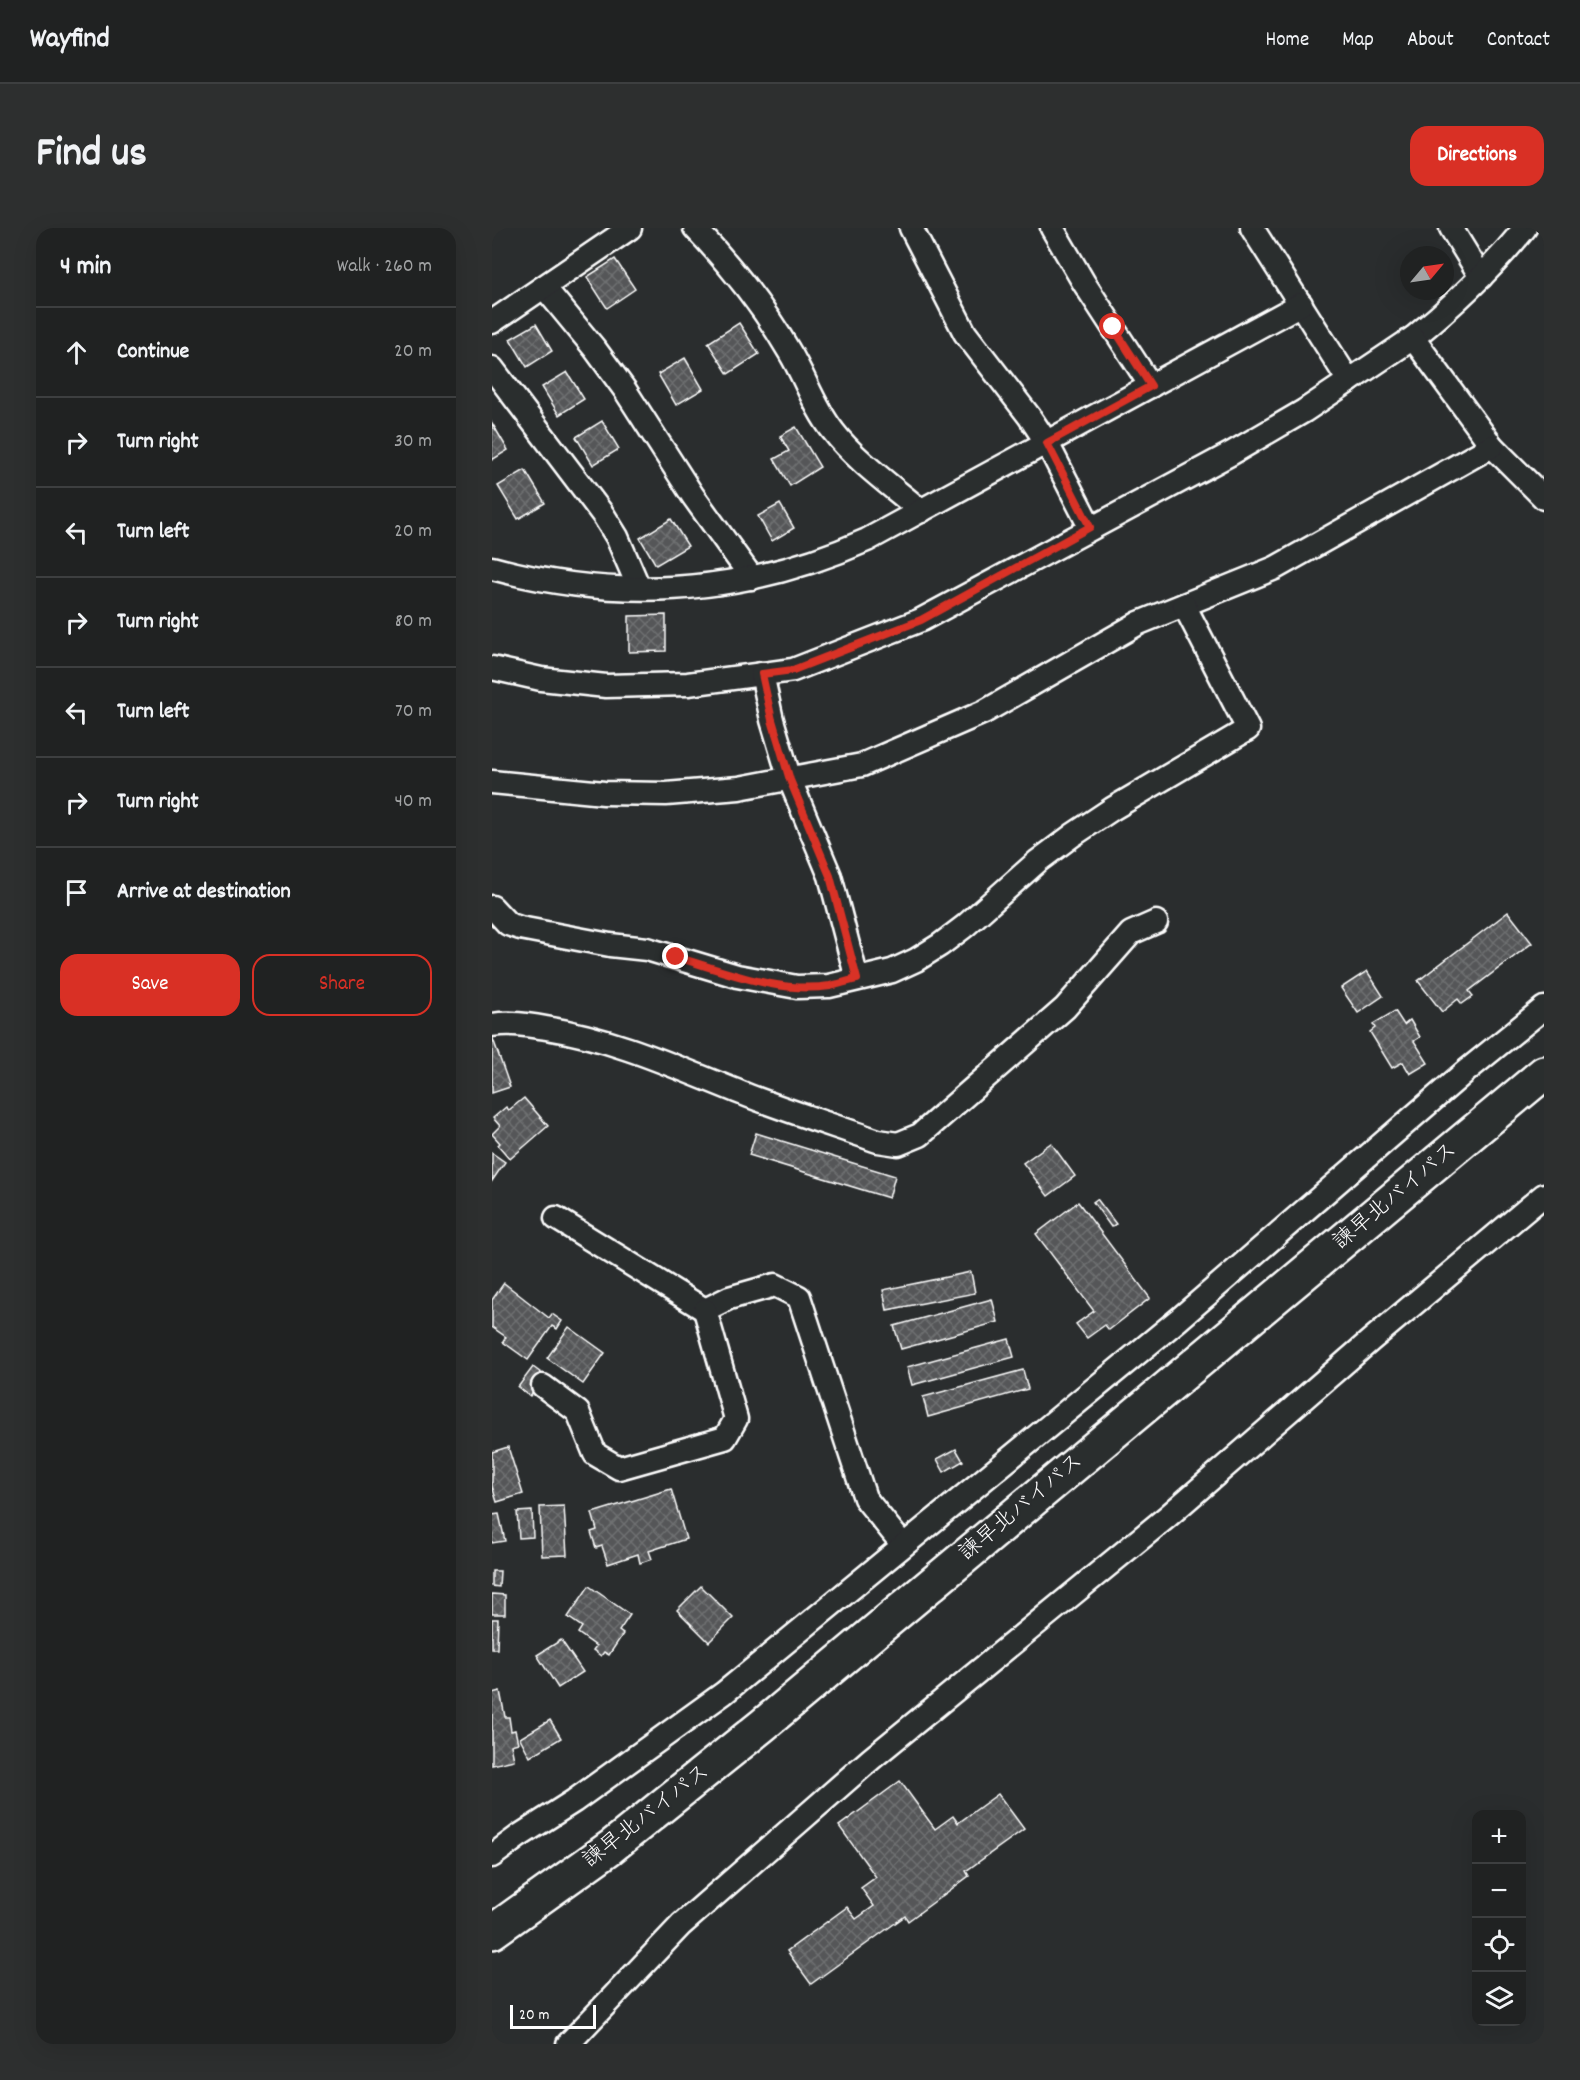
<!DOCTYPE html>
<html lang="en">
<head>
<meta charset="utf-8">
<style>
  :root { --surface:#202222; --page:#2d2f2f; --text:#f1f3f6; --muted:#a2a4a5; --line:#3d3f40; --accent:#d93025 }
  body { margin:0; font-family:Dekko,"Klee One",sans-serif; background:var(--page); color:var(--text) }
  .controls { position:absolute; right:18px; bottom:18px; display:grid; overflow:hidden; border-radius:12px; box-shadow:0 6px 24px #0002 }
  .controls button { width:54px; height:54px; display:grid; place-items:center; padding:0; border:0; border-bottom:2px solid var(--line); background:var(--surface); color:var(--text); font:30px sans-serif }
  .compass { position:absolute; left:908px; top:18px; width:54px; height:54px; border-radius:50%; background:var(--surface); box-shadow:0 6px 24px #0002; rotate:61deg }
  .scale { position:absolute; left:18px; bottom:15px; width:86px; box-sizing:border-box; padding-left:6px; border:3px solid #fff; border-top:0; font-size:16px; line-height:21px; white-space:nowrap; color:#fff; -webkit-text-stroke:4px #2a2d2e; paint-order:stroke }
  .stop { position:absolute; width:18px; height:18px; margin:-14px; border:4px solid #d93025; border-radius:50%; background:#fff }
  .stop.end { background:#d93025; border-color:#fff; box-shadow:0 2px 6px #0008 }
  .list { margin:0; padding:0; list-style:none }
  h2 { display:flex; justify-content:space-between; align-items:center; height:78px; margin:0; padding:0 24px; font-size:26px }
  h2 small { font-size:20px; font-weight:400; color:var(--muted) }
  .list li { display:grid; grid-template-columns:39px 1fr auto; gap:18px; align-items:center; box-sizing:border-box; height:90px; padding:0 24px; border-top:2px solid var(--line) }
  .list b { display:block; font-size:22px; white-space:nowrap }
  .list em { font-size:20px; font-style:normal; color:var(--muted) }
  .actions { display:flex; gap:12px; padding:18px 24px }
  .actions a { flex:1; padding:14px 0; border:2px solid var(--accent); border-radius:18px; text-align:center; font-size:21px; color:var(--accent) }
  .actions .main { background:var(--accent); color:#fff }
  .icon { flex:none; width:33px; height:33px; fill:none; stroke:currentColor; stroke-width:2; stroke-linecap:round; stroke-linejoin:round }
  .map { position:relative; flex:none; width:1052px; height:1816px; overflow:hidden; border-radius:18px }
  header { display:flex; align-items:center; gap:36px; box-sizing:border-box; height:84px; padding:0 30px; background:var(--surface); border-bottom:2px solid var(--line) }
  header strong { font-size:28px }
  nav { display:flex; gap:33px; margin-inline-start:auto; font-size:21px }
  .intro { display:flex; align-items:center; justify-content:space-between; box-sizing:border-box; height:144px; padding:0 36px }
  h1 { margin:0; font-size:42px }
  .button { padding:15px 27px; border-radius:18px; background:var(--accent); color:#fff; font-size:21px; font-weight:700 }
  main { display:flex; gap:36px; padding:0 36px }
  aside { flex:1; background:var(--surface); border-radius:18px; box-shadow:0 6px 24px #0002 }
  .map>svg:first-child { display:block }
  .building { fill:url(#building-cross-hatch); stroke:#fff; stroke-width:1.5 }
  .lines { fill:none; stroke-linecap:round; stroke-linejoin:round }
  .street-casing { stroke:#fff; stroke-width:27 }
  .highway-casing { stroke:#fff; stroke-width:38 }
  .street { stroke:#2a2d2e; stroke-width:22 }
  .highway { stroke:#2a2d2e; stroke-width:33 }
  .route { stroke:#d93025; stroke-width:8 }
  .labels { text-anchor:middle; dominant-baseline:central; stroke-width:4.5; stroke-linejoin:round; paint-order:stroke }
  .street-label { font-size:22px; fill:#fff; stroke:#2a2d2e }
</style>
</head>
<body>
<header>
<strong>Wayfind</strong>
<nav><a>Home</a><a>Map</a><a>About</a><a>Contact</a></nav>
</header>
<div class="intro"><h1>Find us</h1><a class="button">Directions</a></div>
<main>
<aside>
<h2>4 min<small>Walk · 260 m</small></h2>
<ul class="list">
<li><svg class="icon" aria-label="ahead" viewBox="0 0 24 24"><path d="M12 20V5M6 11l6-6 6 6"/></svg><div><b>Continue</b></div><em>20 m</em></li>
<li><svg class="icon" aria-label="right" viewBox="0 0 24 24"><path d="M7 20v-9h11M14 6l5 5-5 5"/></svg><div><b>Turn right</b></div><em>30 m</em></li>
<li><svg class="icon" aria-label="left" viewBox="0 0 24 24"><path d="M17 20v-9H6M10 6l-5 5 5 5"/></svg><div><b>Turn left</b></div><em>20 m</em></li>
<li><svg class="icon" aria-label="right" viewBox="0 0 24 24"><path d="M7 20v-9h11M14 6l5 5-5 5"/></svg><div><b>Turn right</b></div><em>80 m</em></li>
<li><svg class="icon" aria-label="left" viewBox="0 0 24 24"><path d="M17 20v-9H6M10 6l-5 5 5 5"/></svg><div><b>Turn left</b></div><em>70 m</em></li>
<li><svg class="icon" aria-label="right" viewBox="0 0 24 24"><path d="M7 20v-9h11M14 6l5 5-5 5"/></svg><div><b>Turn right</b></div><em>40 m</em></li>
<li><svg class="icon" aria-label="arrive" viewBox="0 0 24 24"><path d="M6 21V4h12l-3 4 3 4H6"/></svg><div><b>Arrive at destination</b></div></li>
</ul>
<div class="actions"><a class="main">Save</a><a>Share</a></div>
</aside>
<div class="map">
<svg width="1052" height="1816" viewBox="0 0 1052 1816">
  <defs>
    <pattern id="building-cross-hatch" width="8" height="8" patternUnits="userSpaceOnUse" patternTransform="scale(1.5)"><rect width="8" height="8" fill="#555758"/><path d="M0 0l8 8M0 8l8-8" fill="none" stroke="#6e7071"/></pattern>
  </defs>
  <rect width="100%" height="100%" fill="#2a2d2e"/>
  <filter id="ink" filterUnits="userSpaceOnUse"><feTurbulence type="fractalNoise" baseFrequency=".0167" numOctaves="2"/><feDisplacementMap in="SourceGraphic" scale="12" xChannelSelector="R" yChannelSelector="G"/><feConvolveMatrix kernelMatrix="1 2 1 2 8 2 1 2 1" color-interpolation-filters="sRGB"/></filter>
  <g filter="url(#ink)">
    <g class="building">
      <polygon points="123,31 143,61 115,80 95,49"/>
      <polygon points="247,95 267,126 236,146 216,115"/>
      <polygon points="44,96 60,123 35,139 18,111"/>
      <polygon points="193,130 211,161 184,177 166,146"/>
      <polygon points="75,144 92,171 67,187 50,159"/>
      <polygon points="110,193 127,221 101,237 84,209"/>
      <polygon points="0,195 16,222 0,232"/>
      <polygon points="304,199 328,239 298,258 282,231 297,223 288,208"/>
      <polygon points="33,242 53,275 26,291 6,258"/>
      <polygon points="288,276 302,300 280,313 266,288"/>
      <polygon points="179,291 196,318 164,337 148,310"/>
      <polygon points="174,387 174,423 137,424 137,388"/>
      <polygon points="1016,684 1040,715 977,763 981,768 970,776 966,771 950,784 926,753"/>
      <polygon points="875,743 891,768 866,785 849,760"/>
      <polygon points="903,783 912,797 918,792 928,809 922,813 936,835 918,846 911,834 900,840 878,804 883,800 881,796"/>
      <polygon points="0,808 18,859 0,865"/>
      <polygon points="32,870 56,898 18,931 6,917 8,915 0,906 8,898 1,890 14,879 17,882"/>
      <polygon points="264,905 403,948 397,970 257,927"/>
      <polygon points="559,915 583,948 556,968 531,935"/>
      <polygon points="0,925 13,934 0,953"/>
      <polygon points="605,971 624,996 619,999 601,974"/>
      <polygon points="586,974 658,1070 617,1102 613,1097 595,1110 584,1096 602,1083 544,1006"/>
      <polygon points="479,1044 483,1065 395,1082 391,1062"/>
      <polygon points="12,1055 57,1090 60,1086 70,1093 65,1101 60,1098 36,1132 11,1114 14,1109 0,1099 0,1072"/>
      <polygon points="500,1071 506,1094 409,1121 402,1098"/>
      <polygon points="77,1099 113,1125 91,1156 55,1130"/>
      <polygon points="517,1111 522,1129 420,1157 415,1139"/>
      <polygon points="41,1139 53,1148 38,1168 26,1159"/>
      <polygon points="531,1142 536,1161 436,1189 431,1169"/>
      <polygon points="16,1219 31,1266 5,1274 0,1258 0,1224"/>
      <polygon points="464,1221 471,1233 452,1244 445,1231"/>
      <polygon points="179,1261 194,1311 157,1323 160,1331 148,1335 146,1326 116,1336 110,1318 104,1320 99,1304 105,1302 100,1285"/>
      <polygon points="72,1278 75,1327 50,1328 48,1279"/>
      <polygon points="40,1283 41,1309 27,1310 25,1284"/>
      <polygon points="7,1286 13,1313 0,1315 0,1287"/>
      <polygon points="0,1343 8,1343 7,1359 0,1358"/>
      <polygon points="97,1358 138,1387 127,1403 131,1406 117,1427 112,1424 109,1428 101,1422 104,1418 86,1405 90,1399 76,1389"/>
      <polygon points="209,1358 241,1390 217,1414 185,1382"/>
      <polygon points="0,1366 13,1367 13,1386 0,1386"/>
      <polygon points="0,1391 6,1391 5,1421 0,1421"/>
      <polygon points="69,1412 91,1444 66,1460 45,1427"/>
      <polygon points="8,1463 13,1489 17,1489 19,1503 23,1502 26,1515 19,1517 22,1532 0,1537 0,1465"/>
      <polygon points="58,1492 69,1510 38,1529 28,1510"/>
      <polygon points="408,1553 443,1601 461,1588 466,1595 506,1566 532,1601 474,1643 477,1648 416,1693 413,1688 319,1756 295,1723 355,1679 364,1691 382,1678 369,1660 384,1649 347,1598"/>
    </g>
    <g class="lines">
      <defs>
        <g id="street">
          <path d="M203,0c36,38 68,78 94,123 16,26 25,56 44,80 21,28 61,57 88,80"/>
          <polyline points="419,0 473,105 537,188 555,215 598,299"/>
          <polyline points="560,0 592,55 659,158"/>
          <polyline points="760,0 857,153"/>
          <polyline points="959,0 989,49"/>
          <polyline points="52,59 103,121 133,162 201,268 260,350"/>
          <polyline points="0,94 138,0"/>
          <path d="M921,110c42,-34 78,-68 112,-110"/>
          <polyline points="0,140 112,288 125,309 147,360"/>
          <path d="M0,340c129,35 254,26 375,-28l434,-236"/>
          <polyline points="0,440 49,451 114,458 196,456 301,442 429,392 740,225 812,183 921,110 1000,218 1052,270"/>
          <polyline points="270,446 280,492 298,552 338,648 365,751"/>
          <polyline points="0,554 112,565 174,566 247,560 370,537 492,484 647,395 783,340 1000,218"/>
          <polyline points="0,679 16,696 28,700 118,717 155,721 245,748 305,759 337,758 400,743 424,732 448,717 473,698 546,633 581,607 620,581 756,501 692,377"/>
          <path d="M0,797c19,-3 36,0 54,3 71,11 136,42 203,68 42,16 86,30 129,45l20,3 22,-9 145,-127 66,-75 25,-11"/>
          <polyline points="64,990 213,1082 237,1070 283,1057 307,1069 373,1270 411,1317"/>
          <polyline points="51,1158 86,1184 103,1226 127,1240 233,1210 244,1191 213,1082"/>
          <polyline points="0,1628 27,1608 82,1573 232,1465 686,1092 973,844 1052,780"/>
          <polyline points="76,1816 189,1697 379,1531 675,1289 879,1112 1052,967"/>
        </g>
        <polyline id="highway" points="0,1704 119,1619 271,1497 1052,845"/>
      </defs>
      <use href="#street" class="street-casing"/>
      <use href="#highway" class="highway-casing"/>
      <use href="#street" class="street"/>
      <use href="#highway" class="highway"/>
    </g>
  </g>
  <g class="lines" filter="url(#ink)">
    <path class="route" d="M184,729c49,14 102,37 154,29 9,-2 18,-5 27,-7l-27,-103 -40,-96 -18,-60 -10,-46 31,-4 128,-50 169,-93 -43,-84 104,-57 -38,-59"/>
  </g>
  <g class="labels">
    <g class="street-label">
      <text transform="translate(904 969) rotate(-40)">諫早北バイパス</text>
      <text transform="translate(530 1280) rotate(-40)">諫早北バイパス</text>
      <text transform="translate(155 1589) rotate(-38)">諫早北バイパス</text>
    </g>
  </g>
</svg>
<div class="controls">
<button>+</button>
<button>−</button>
<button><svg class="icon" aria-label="locate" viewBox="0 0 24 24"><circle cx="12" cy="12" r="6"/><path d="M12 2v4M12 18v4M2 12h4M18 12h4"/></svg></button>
<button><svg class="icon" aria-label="layers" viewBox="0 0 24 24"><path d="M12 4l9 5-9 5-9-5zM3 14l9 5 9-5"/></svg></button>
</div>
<svg class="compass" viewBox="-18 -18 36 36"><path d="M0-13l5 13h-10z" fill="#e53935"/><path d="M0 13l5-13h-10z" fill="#a2a4a5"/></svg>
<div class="scale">20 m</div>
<div class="stop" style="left:621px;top:99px"></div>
<div class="stop end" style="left:184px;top:729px"></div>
</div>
</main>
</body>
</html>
